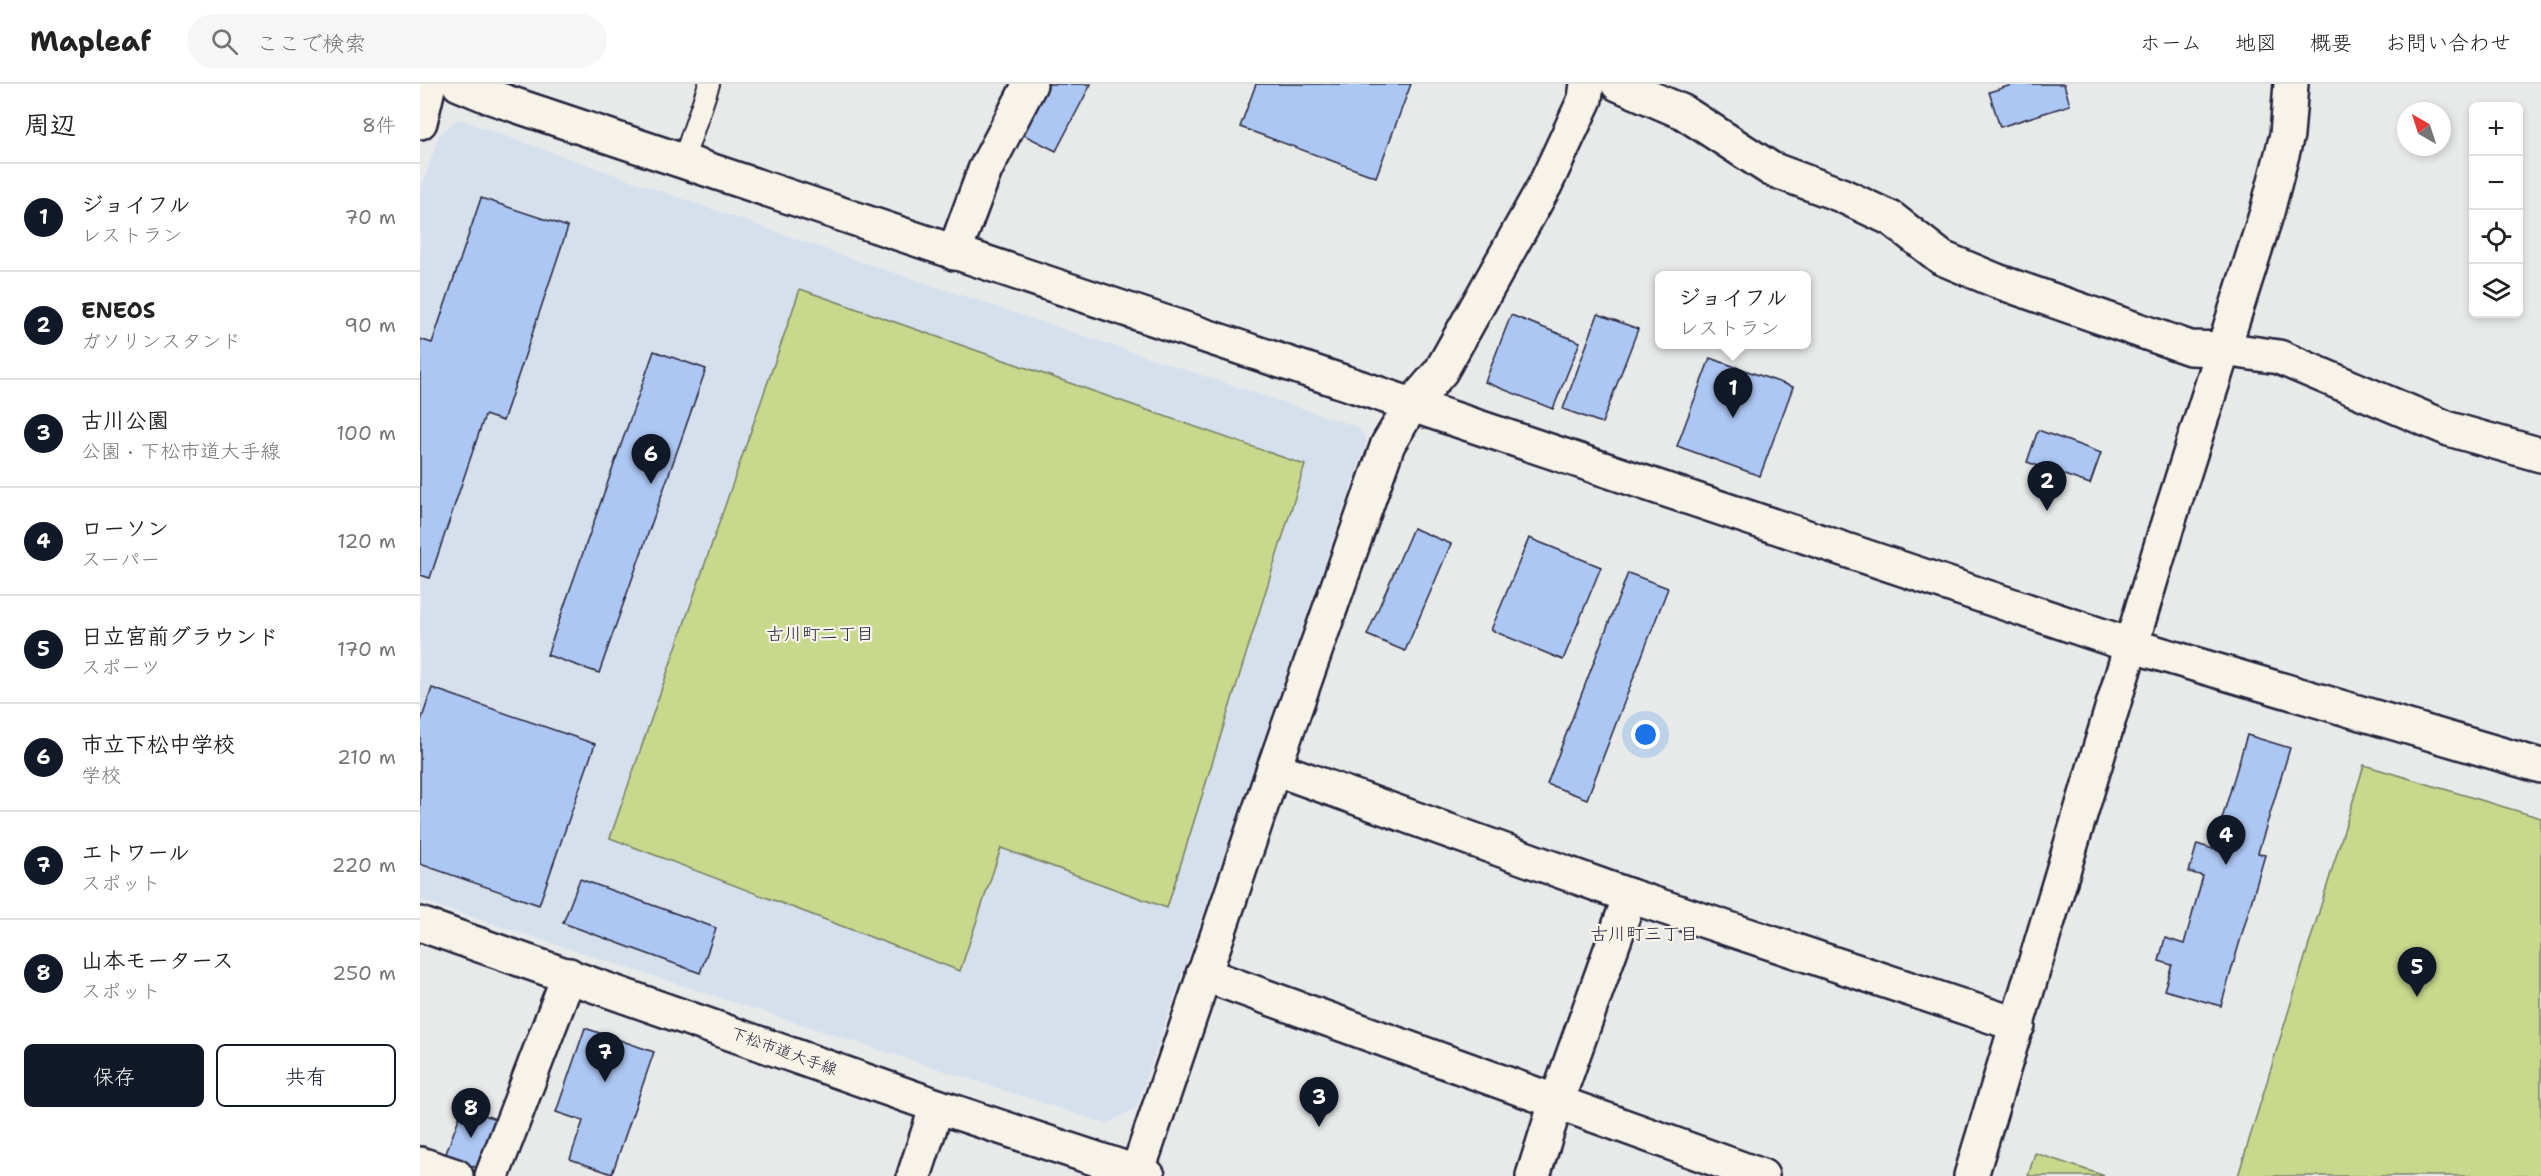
<!DOCTYPE html>
<html lang="ja">
<head>
<meta charset="utf-8">
<style>
  :root { --surface:#fff; --page:#f6f6f6; --text:#222; --muted:#767676; --line:#e0e0e0; --accent:#111827 }
  body { margin:0; font-family:"Shantell Sans","Klee One",sans-serif; background:var(--page); color:var(--text) }
  .controls { position:absolute; right:18px; top:18px; display:grid; overflow:hidden; border-radius:9px; box-shadow:0 3px 9px #0003 }
  .controls button { width:54px; height:54px; display:grid; place-items:center; padding:0; border:0; border-bottom:2px solid var(--line); background:var(--surface); color:var(--text); font:30px sans-serif }
  .compass { position:absolute; left:1977px; top:18px; width:54px; height:54px; border-radius:50%; background:var(--surface); box-shadow:0 3px 9px #0003; rotate:321deg }
  .you { position:absolute; left:1226px; top:651px; width:21px; height:21px; margin:-15px; border:4px solid #fff; border-radius:50%; background:#1a73e8; box-shadow:0 0 0 9px #1a73e833 }
  .badge { display:grid; place-items:center; width:39px; height:39px; border-radius:50%; background:var(--accent); color:#fff; font-size:20px; font-weight:700 }
  .pin { position:absolute; translate:-50% -50px; filter:drop-shadow(0 2px 3px #0008) }
  .pin::after { content:''; position:absolute; top:32px; width:21px; height:18px; background:inherit; clip-path:polygon(0 0,100% 0,50% 100%) }
  .popup { position:absolute; left:1235px; top:187px; width:156px; height:78px; box-sizing:border-box; display:grid; place-content:center; border-radius:9px; background:var(--surface); filter:drop-shadow(0 2px 4px #0005); font-size:20px; white-space:nowrap; color:var(--muted) }
  .popup b { font-size:22px; color:var(--text) }
  .popup::after { content:''; position:absolute; left:50%; top:100%; margin-left:-12px; border:12px solid transparent; border-top-color:var(--surface) }
  .list { margin:0; padding:0; list-style:none }
  h2 { display:flex; justify-content:space-between; align-items:center; height:78px; margin:0; padding:0 24px; font-size:26px }
  h2 small { font-size:20px; font-weight:400; color:var(--muted) }
  .list li { display:grid; grid-template-columns:39px 1fr auto; gap:18px; align-items:center; box-sizing:border-box; height:108px; padding:0 24px; border-top:2px solid var(--line) }
  .list b { display:block; font-size:22px; white-space:nowrap }
  .list p { margin:0; font-size:20px; white-space:nowrap; color:var(--muted) }
  .list em { font-size:20px; font-style:normal; color:var(--muted) }
  .actions { display:flex; gap:12px; padding:18px 24px }
  .actions a { flex:1; padding:14px 0; border:2px solid var(--accent); border-radius:9px; text-align:center; font-size:21px; color:var(--accent) }
  .actions .main { background:var(--accent); color:#fff }
  .icon { flex:none; width:33px; height:33px; fill:none; stroke:currentColor; stroke-width:2; stroke-linecap:round; stroke-linejoin:round }
  .map { position:relative; flex:none; width:2121px; height:1092px; overflow:hidden }
  header { display:flex; align-items:center; gap:36px; box-sizing:border-box; height:84px; padding:0 30px; background:var(--surface); border-bottom:2px solid var(--line) }
  header strong { font-size:28px }
  nav { display:flex; gap:33px; margin-inline-start:auto; font-size:21px }
  .search { width:420px; height:54px; background:var(--page); display:flex; align-items:center; gap:15px; box-sizing:border-box; padding:0 21px; border-radius:33px; color:var(--muted); font-size:22px }
  main { display:flex }
  aside { flex:1; background:var(--surface) }
  .map>svg:first-child { display:block }
  .built { fill:#d6e0ed }
  .green { fill:#c8d88c; stroke:#757d64; stroke-width:1.5 }
  .building { fill:#adc7f4; stroke:#22223b; stroke-width:1.5 }
  .lines { fill:none; stroke-linecap:round; stroke-linejoin:round }
  .lane-casing { stroke:#22223b; stroke-width:24 }
  .street-casing { stroke:#22223b; stroke-width:38 }
  .secondary-casing { stroke:#22223b; stroke-width:38 }
  .lane { stroke:#f7f3e8; stroke-width:20 }
  .street { stroke:#f7f3e8; stroke-width:33 }
  .secondary { stroke:#f7f3e8; stroke-width:33 }
  .labels { text-anchor:middle; dominant-baseline:central; stroke-width:4.5; stroke-linejoin:round; paint-order:stroke }
  .street-label { font-size:16px; fill:#22223b; stroke:#f7f3e8 }
  .neighbourhood-label { font-size:18px; fill:#22223b; stroke:#f7f3e8 }
</style>
</head>
<body>
<header>
<strong>Mapleaf</strong>
<div class="search"><svg class="icon" aria-label="search" viewBox="0 0 24 24"><circle cx="10" cy="10" r="6"/><path d="M15 15l6 6"/></svg>ここで検索</div>
<nav><a>ホーム</a><a>地図</a><a>概要</a><a>お問い合わせ</a></nav>
</header>
<main>
<aside>
<h2>周辺<small>8件</small></h2>
<ul class="list">
<li><span class="badge">1</span><div><b>ジョイフル</b><p>レストラン</p></div><em>70 m</em></li>
<li><span class="badge">2</span><div><b>ENEOS</b><p>ガソリンスタンド</p></div><em>90 m</em></li>
<li><span class="badge">3</span><div><b>古川公園</b><p>公園 · 下松市道大手線</p></div><em>100 m</em></li>
<li><span class="badge">4</span><div><b>ローソン</b><p>スーパー</p></div><em>120 m</em></li>
<li><span class="badge">5</span><div><b>日立宮前グラウンド</b><p>スポーツ</p></div><em>170 m</em></li>
<li><span class="badge">6</span><div><b>市立下松中学校</b><p>学校</p></div><em>210 m</em></li>
<li><span class="badge">7</span><div><b>エトワール</b><p>スポット</p></div><em>220 m</em></li>
<li><span class="badge">8</span><div><b>山本モータース</b><p>スポット</p></div><em>250 m</em></li>
</ul>
<div class="actions"><a class="main">保存</a><a>共有</a></div>
</aside>
<div class="map">
<svg width="2121" height="1092" viewBox="0 0 2121 1092">
  <rect width="100%" height="100%" fill="#e8eaea"/>
  <filter id="ink" filterUnits="userSpaceOnUse"><feTurbulence type="fractalNoise" baseFrequency=".0167" numOctaves="2"/><feDisplacementMap in="SourceGraphic" scale="12" xChannelSelector="R" yChannelSelector="G"/><feConvolveMatrix kernelMatrix="1 2 1 2 8 2 1 2 1" color-interpolation-filters="sRGB"/></filter>
  <g filter="url(#ink)">
    <polygon class="built" points="38,35 427,173 938,343 947,357 716,1024 687,1040 0,816 0,108 19,51"/>
    <g class="green">
      <polygon points="380,205 885,381 747,824 581,764 540,887 190,754"/>
      <polygon points="1944,681 2121,734 2121,1092 1818,1092"/>
      <polygon points="1615,1069 1685,1092 1608,1092"/>
    </g>
    <g class="building">
      <polygon points="627,0 671,0 636,67 602,50"/>
      <polygon points="836,0 991,0 956,93 820,43"/>
      <polygon points="1595,0 1644,0 1650,21 1580,43 1569,8"/>
      <polygon points="61,114 148,143 83,337 65,331 10,494 0,491 0,255 12,259"/>
      <polygon points="1178,230 1218,245 1182,339 1143,325"/>
      <polygon points="1091,231 1160,258 1133,325 1065,298"/>
      <polygon points="234,267 286,285 179,589 127,571"/>
      <polygon points="1290,274 1373,303 1340,392 1257,362"/>
      <polygon points="1618,346 1681,369 1670,400 1607,378"/>
      <polygon points="993,444 1031,460 985,567 947,551"/>
      <polygon points="1109,454 1181,483 1143,576 1071,546"/>
      <polygon points="1208,489 1248,504 1167,715 1127,700"/>
      <polygon points="12,604 175,660 119,821 0,780 0,640"/>
      <polygon points="1827,651 1870,664 1838,769 1845,771 1801,922 1744,906 1752,881 1739,877 1745,854 1764,860 1783,792 1769,788 1777,760 1793,765"/>
      <polygon points="160,795 296,844 280,889 143,839"/>
      <polygon points="165,944 234,968 192,1090 150,1075 163,1037 136,1028"/>
      <polygon points="43,1023 78,1036 60,1085 25,1072"/>
    </g>
    <g class="lines">
      <defs>
        <polyline id="lane" points="263,77 289,0"/>
        <g id="street">
          <polyline points="1198,0 1263,28 1351,85 1421,111 1472,135 1522,174 1577,197 1770,264 1803,265 1859,273 2029,345 2121,371"/>
          <polyline points="0,38 9,0"/>
          <polyline points="534,169 565,86 610,0"/>
          <polyline points="991,322 1021,287 1125,101 1165,15 1167,0"/>
          <polyline points="854,684 1210,812 1598,941"/>
          <polyline points="783,890 1342,1092"/>
          <polyline points="0,1080 36,1092"/>
          <polyline points="72,1092 149,891"/>
          <polyline points="494,1092 517,1022"/>
          <polyline points="1113,1092 1136,1019 1210,812"/>
        </g>
        <g id="secondary">
          <polyline points="39,0 68,12 1713,562 2121,682"/>
          <polyline points="0,840 517,1022 728,1092"/>
          <polyline points="716,1092 854,684 968,360 991,322"/>
          <polyline points="1551,1092 1748,439 1847,128 1867,51 1871,0"/>
        </g>
      </defs>
      <use href="#lane" class="lane-casing"/>
      <use href="#street" class="street-casing"/>
      <use href="#secondary" class="secondary-casing"/>
      <use href="#lane" class="lane"/>
      <use href="#street" class="street"/>
      <use href="#secondary" class="secondary"/>
    </g>
  </g>
  <g class="labels">
    <g class="street-label">
      <text transform="translate(364 967) rotate(20)">下松市道大手線</text>
    </g>
    <g class="neighbourhood-label">
      <text x="400" y="550">古川町二丁目</text>
      <text x="1224" y="850">古川町三丁目</text>
    </g>
  </g>
</svg>
<div class="controls">
<button>+</button>
<button>−</button>
<button><svg class="icon" aria-label="locate" viewBox="0 0 24 24"><circle cx="12" cy="12" r="6"/><path d="M12 2v4M12 18v4M2 12h4M18 12h4"/></svg></button>
<button><svg class="icon" aria-label="layers" viewBox="0 0 24 24"><path d="M12 4l9 5-9 5-9-5zM3 14l9 5 9-5"/></svg></button>
</div>
<svg class="compass" viewBox="-18 -18 36 36"><path d="M0-13l5 13h-10z" fill="#e53935"/><path d="M0 13l5-13h-10z" fill="#767676"/></svg>
<div class="you"></div>
<div class="pin badge" style="left:1313px;top:334px">1</div>
<div class="popup"><b>ジョイフル</b>レストラン</div>
<div class="pin badge" style="left:1627px;top:427px">2</div>
<div class="pin badge" style="left:899px;top:1043px">3</div>
<div class="pin badge" style="left:1806px;top:781px">4</div>
<div class="pin badge" style="left:1997px;top:913px">5</div>
<div class="pin badge" style="left:231px;top:400px">6</div>
<div class="pin badge" style="left:185px;top:998px">7</div>
<div class="pin badge" style="left:51px;top:1054px">8</div>
</div>
</main>
</body>
</html>
